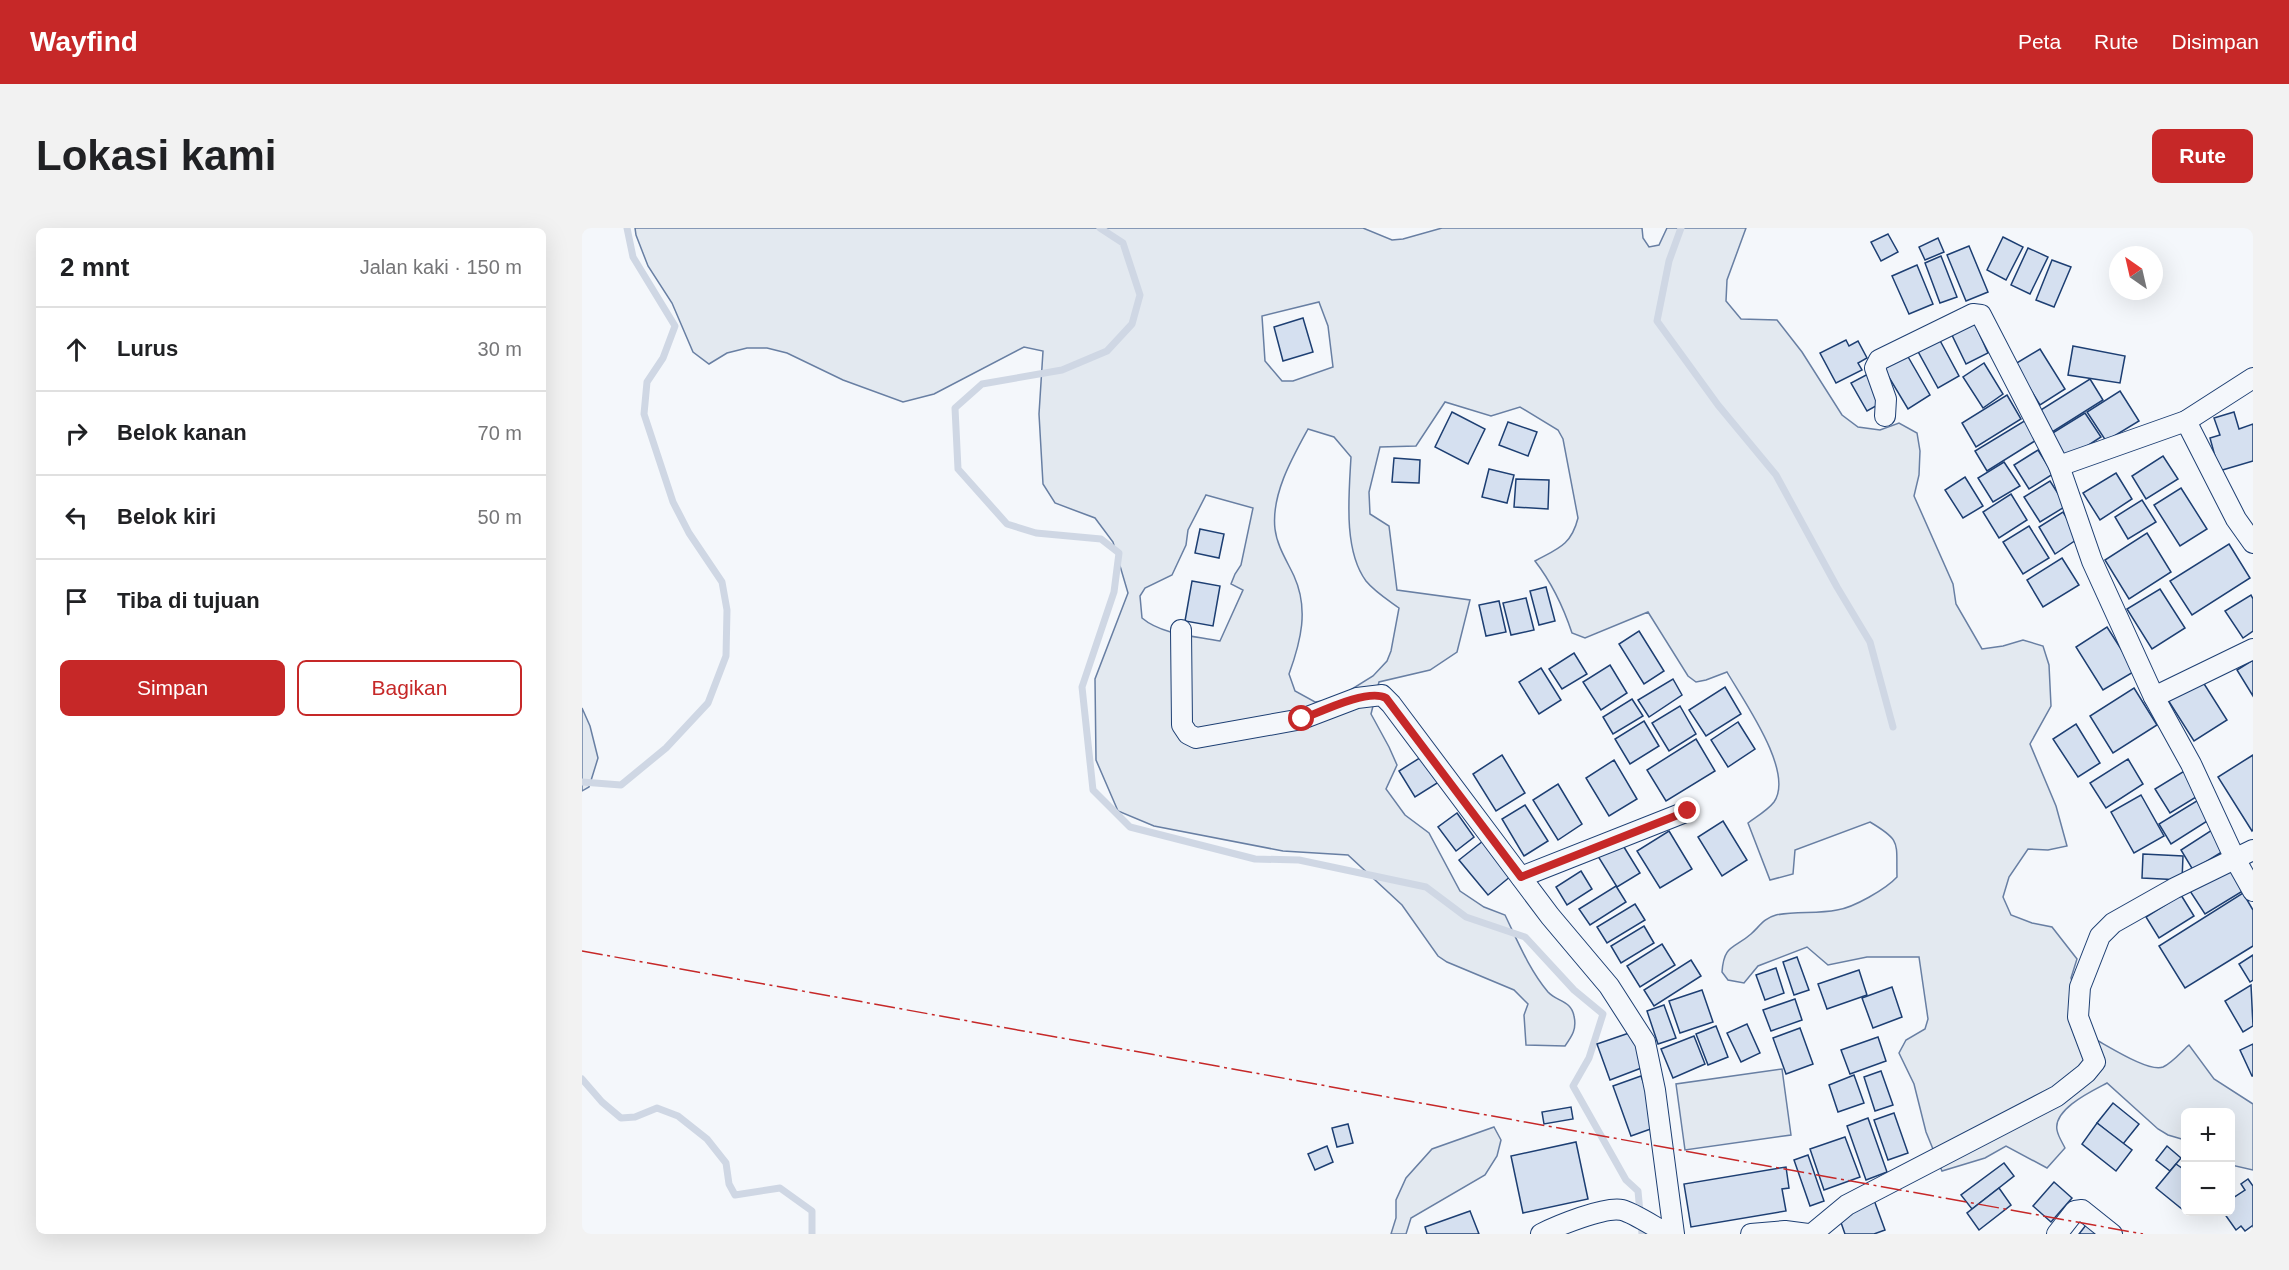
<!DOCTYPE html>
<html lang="id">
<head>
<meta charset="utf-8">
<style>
  :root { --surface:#fff; --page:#f2f2f2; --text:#202124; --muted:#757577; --line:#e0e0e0; --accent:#c62828 }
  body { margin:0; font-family:Arial,sans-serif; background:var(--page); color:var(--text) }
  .controls { position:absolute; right:18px; bottom:18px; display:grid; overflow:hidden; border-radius:9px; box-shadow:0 6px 24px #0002 }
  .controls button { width:54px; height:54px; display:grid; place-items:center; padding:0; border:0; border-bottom:2px solid var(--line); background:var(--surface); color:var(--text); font:30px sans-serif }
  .compass { position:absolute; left:1527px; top:18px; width:54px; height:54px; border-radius:50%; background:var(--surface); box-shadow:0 6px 24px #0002; rotate:326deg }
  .stop { position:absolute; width:18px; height:18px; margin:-14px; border:4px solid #c62828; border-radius:50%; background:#fff }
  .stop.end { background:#c62828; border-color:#fff; box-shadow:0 2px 6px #0008 }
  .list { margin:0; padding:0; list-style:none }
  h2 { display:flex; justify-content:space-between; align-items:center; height:78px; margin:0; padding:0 24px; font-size:26px }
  h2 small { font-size:20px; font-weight:400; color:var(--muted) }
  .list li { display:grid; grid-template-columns:39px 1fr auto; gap:18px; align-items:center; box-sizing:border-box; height:84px; padding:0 24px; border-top:2px solid var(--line) }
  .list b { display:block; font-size:22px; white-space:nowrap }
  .list em { font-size:20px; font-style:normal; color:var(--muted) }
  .actions { display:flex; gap:12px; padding:18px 24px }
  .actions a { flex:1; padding:14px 0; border:2px solid var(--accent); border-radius:9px; text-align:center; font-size:21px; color:var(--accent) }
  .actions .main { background:var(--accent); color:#fff }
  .icon { flex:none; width:33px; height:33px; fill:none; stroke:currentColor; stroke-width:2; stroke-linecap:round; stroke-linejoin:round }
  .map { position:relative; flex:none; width:1671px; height:1006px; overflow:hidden; border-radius:9px }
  header { display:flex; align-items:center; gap:36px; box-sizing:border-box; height:84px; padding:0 30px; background:var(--accent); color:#fff }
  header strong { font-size:28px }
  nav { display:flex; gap:33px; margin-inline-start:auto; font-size:21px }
  .intro { display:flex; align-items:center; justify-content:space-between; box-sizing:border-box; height:144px; padding:0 36px }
  h1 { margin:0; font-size:42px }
  .button { padding:15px 27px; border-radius:9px; background:var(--accent); color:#fff; font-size:21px; font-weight:700 }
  main { display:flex; gap:36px; padding:0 36px }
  aside { flex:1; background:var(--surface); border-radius:9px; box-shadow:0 6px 24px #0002 }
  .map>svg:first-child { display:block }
  .green { fill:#e3e9f0; stroke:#687fa3; stroke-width:1.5; fill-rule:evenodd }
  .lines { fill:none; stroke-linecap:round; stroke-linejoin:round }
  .stream { stroke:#cfd7e4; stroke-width:7 }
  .building { fill:#d5e0f0; stroke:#1d3f73; stroke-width:1.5 }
  .minor-casing { stroke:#1d3f73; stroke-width:22 }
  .minor { stroke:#f4f7fb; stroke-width:20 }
  .power { stroke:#c62828; stroke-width:1.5; stroke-dasharray:21 4.5 3 4.5; stroke-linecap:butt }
  .route { stroke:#c62828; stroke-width:8 }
</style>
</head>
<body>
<header>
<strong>Wayfind</strong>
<nav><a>Peta</a><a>Rute</a><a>Disimpan</a></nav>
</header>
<div class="intro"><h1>Lokasi kami</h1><a class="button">Rute</a></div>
<main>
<aside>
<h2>2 mnt<small>Jalan kaki · 150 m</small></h2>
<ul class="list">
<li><svg class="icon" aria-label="ahead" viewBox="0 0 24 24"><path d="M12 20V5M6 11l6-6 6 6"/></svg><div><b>Lurus</b></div><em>30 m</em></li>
<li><svg class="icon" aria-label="right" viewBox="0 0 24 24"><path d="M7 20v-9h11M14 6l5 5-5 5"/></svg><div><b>Belok kanan</b></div><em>70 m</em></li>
<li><svg class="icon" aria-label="left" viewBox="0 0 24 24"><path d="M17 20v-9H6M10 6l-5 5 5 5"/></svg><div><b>Belok kiri</b></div><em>50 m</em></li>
<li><svg class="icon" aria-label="arrive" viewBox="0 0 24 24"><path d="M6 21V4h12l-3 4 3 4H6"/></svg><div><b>Tiba di tujuan</b></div></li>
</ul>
<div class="actions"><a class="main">Simpan</a><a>Bagikan</a></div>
</aside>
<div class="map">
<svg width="1671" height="1006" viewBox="0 0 1671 1006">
  <rect width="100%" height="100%" fill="#f4f7fb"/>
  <g class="green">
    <path d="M53,0h728l29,12 11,-1 39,-11h200l1,10 6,9 10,-2 8,-17h79l-19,52 -1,21 15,18 36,1 25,32 40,63 16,12 22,3 19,-7 18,10 3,18 -1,24 -5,21 39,88 3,20 26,45 21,-3 20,-6 20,6 6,19 2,41 -21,38 26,62 11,40 -19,4 -20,-1 -19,28 -6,20 8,18 21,8 20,4 25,32 -6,19 18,58c15,7 59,37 74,31 9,-4 19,-16 26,-22l25,34 39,25v66l-22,-5 -1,-53h-44l-1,28 -17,-5 -10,-6 -51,-46c-15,8 -54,26 -50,47 1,6 5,12 8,18l-18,20 -41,-22 -21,12 -43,13 -16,-39 -12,-48 -15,-31 7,-13 19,-11 3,-10 -9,-62h-52l-39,8 -21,-18 -49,19 -14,17 -16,-3 -6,-8c2,-28 12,-23 29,-38 8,-7 13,-16 25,-19 20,-4 41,-1 61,-5 16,-2 49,-21 60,-33 -1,-35 5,-36 -27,-55l-75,28 -2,24 -23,6 -22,-57c8,-6 20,-13 26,-21 21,-30 -31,-102 -47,-130l-21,8 -10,2 -8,-6 -40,-64 -63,26 -13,-5c-9,-27 -20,-50 -37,-72 22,-12 36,-15 43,-43l-15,-79 -5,-9 -38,-23 -29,9 -46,-14 -29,44 -36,1 -11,45 1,22 19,12 8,64 73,10 -13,52 -27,18 -51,12 -8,32 18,33 8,18 -11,24 19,26 24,18 31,58 24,16 21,8c13,27 24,54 43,77 9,10 23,8 26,24 3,13 -2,20 -9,30l-39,-1 -2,-30 4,-11 -14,-14 -67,-28 -9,-6 -36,-51 -54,-50 -65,-4 -129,-25 -36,-15 -22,-51 -1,-81 33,-86 -15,-51 -18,-24 -40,-15 -12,-19 -4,-70 4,-63 -19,-4 -90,47 -31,8 -60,-22 -56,-27 -20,-5h-20l-20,5 -18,11 -16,-12 -21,-49 -24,-37 -12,-31zM737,74l9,24 5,41 -40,14h-11l-17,-20 -3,-45zM726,201l26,8 17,20c-2,37 -8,93 15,124 9,11 22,19 33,27l-8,43 -4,10 -14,15 -37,23 -21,3 -20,-11 -6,-17c12,-33 20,-65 5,-98 -7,-15 -17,-30 -19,-47 -4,-34 17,-71 33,-100zM624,267l47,13 -12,57 -6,9 -4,10 12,6 -23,51c-25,-5 -58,-6 -78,-23l-2,-22 5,-8 27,-13 14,-30 2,-15z"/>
    <polygon points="0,480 8,498 16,530 7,559 0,563"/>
    <polygon points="1200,841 1209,907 1103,922 1094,856"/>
    <polygon points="912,899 919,912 915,928 903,947 829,990 824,1006 809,1006 814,990 814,972 824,950 850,921"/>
  </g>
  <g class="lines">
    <g class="stream">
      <polyline points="518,0 541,15 558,67 550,96 525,123 480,142 400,156 373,180 376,241 425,296 454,305 519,311 537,325 532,364 500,459 511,562 548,599 673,631 717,632 844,659 884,689 943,709 992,762 1021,786 1007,830 991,858 1044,952 1056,963 1060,1006"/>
      <polyline points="1099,0 1087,33 1075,93 1136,177 1194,247 1255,359 1288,414 1311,499"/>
      <polyline points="0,554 39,557 84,520 126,475 144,428 145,382 140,354 107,305 91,274 62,186 65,154 81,130 93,98 51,29 45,0"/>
      <polyline points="0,851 20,874 39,890 53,889 75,880 96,888 125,911 144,935 147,956 153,967 198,960 230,983 230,1006"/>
    </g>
  </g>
  <g class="building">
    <polygon points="1306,6 1316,24 1299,33 1289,14"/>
    <polygon points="1421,9 1441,19 1424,52 1405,42"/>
    <polygon points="1356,10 1362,24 1343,32 1337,19"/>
    <polygon points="1387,18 1406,64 1384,73 1365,27"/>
    <polygon points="1446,20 1466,29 1448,66 1429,57"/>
    <polygon points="1359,28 1375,69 1358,75 1343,35"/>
    <polygon points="1470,32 1489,39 1472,79 1454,72"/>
    <polygon points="1335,37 1351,76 1327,86 1310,48"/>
    <polygon points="721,90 731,124 701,133 692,99"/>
    <polygon points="1391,92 1406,125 1384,136 1368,103"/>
    <polygon points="1355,107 1377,148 1356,160 1333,118"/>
    <polygon points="1264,112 1267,118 1276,113 1285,130 1276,135 1280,142 1254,155 1238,125"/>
    <polygon points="1491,118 1543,128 1538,155 1486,147"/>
    <polygon points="1458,121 1483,161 1458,177 1433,136"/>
    <polygon points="1325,127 1348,167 1326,181 1302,141"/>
    <polygon points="1402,135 1421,166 1401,180 1381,149"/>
    <polygon points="1286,146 1301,174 1285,183 1269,155"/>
    <polygon points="1508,151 1521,172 1467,206 1454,185"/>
    <polygon points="1538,163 1557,193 1524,213 1505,184"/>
    <polygon points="1425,167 1439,191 1394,219 1380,195"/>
    <polygon points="870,184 903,201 886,236 853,219"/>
    <polygon points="1652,184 1657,201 1671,196 1671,233 1637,243 1628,210 1638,207 1632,190"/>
    <polygon points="1503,185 1519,209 1485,231 1469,206"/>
    <polygon points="1444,192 1456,211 1405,243 1393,223"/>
    <polygon points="926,194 955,204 946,228 917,217"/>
    <polygon points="1456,222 1471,246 1447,261 1432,237"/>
    <polygon points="1581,228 1596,251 1564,271 1550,248"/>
    <polygon points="812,230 838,232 837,255 810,254"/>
    <polygon points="1422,234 1438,258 1411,274 1396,250"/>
    <polygon points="907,241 932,247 925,275 900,269"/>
    <polygon points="1534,245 1550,271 1518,292 1501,265"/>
    <polygon points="1383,249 1401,278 1381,290 1363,262"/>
    <polygon points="934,251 967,252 966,281 932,279"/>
    <polygon points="1468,253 1484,278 1458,294 1442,269"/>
    <polygon points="1599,260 1625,301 1598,318 1572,277"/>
    <polygon points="1429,266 1445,292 1417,310 1401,284"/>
    <polygon points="1560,272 1574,294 1546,311 1533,289"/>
    <polygon points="1481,284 1497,310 1473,326 1457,299"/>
    <polygon points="1447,298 1467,330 1441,346 1421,314"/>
    <polygon points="618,301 642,306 637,330 613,325"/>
    <polygon points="1565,305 1589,344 1547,371 1523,332"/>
    <polygon points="1647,316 1668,350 1610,387 1588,353"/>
    <polygon points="1480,330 1497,357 1461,379 1445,352"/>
    <polygon points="610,353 638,358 631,398 603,393"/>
    <polygon points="964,359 973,393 957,397 948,363"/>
    <polygon points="1578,361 1603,400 1570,421 1545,381"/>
    <polygon points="1669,367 1671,371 1671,403 1661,410 1643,383"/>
    <polygon points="944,370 952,402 929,407 921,375"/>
    <polygon points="917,373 924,404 904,408 897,377"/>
    <polygon points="1525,399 1553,443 1521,462 1494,419"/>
    <polygon points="1057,403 1082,443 1062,456 1037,416"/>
    <polygon points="992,425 1005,446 980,461 967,441"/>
    <polygon points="1671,432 1671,468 1655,442"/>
    <polygon points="1028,437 1045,465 1019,482 1001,454"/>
    <polygon points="959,440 979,472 957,486 937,454"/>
    <polygon points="1091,451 1100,467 1067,489 1056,472"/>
    <polygon points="1619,451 1645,492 1612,513 1586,472"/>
    <polygon points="1143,459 1159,486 1124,508 1107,482"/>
    <polygon points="1552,460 1575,497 1531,525 1508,488"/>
    <polygon points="1050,471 1061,488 1031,506 1021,489"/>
    <polygon points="1098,478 1114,506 1087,523 1070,495"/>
    <polygon points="1062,493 1077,518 1048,536 1033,511"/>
    <polygon points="1156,494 1173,521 1146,539 1129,512"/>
    <polygon points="1494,496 1518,535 1496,549 1471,511"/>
    <polygon points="1114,511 1133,543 1084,573 1065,542"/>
    <polygon points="844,526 860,552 833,569 817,543"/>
    <polygon points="920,527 943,565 914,583 891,546"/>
    <polygon points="1671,527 1671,602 1670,603 1636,549"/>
    <polygon points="1546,531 1561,556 1524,580 1508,555"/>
    <polygon points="1032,532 1055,571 1027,588 1004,550"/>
    <polygon points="1604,542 1619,566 1588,585 1573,561"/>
    <polygon points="976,556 1000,596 976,612 951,572"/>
    <polygon points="1559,567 1582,608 1552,625 1529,584"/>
    <polygon points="1618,571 1630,590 1589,616 1577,596"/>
    <polygon points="943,577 966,613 942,628 920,591"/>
    <polygon points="875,585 892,609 874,623 856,599"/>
    <polygon points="1141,593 1165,632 1140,648 1116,609"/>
    <polygon points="1630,602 1643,622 1611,642 1599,622"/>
    <polygon points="1087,603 1110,641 1078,660 1055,623"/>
    <polygon points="1037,611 1058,645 1035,659 1014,625"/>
    <polygon points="901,613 929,648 906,667 877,632"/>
    <polygon points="1561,626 1601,628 1600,652 1560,650"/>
    <polygon points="1649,637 1664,661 1623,686 1608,663"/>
    <polygon points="999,643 1010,661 985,677 974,659"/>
    <polygon points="1034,658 1044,674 1008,697 997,681"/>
    <polygon points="1661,665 1671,682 1671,718 1603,760 1577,718"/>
    <polygon points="1599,667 1612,688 1577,710 1564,689"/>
    <polygon points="1053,676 1063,692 1025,715 1015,699"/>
    <polygon points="1062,698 1072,715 1039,735 1029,718"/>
    <polygon points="1080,716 1093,737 1058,759 1045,738"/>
    <polygon points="1671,727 1671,752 1668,754 1657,736"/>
    <polygon points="1215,729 1227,762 1212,767 1201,734"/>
    <polygon points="1109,732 1119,748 1072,778 1062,762"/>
    <polygon points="1194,740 1202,765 1183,772 1174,747"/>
    <polygon points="1277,742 1285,767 1245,781 1236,756"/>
    <polygon points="1669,757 1671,798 1661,804 1643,773"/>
    <polygon points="1310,759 1320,789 1291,800 1280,770"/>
    <polygon points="1120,762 1131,794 1098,805 1087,773"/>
    <polygon points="1213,771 1220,792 1189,803 1181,782"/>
    <polygon points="1082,777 1094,810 1076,816 1065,783"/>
    <polygon points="1165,796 1178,825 1159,834 1145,805"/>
    <polygon points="1134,798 1146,829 1126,837 1114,806"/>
    <polygon points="1218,800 1231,836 1204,846 1191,810"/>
    <polygon points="1050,804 1062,839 1028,852 1015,816"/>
    <polygon points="1112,808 1123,836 1091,850 1079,821"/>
    <polygon points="1296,809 1304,833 1268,846 1259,822"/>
    <polygon points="1671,816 1671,848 1670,848 1658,822"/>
    <polygon points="1299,843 1311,877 1293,883 1282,849"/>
    <polygon points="1272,847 1282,875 1256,884 1247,857"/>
    <polygon points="1059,848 1077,898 1049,908 1031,858"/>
    <polygon points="1531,875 1557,896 1541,916 1515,895"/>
    <polygon points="989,879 991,891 962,896 960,884"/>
    <polygon points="1312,885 1326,925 1306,932 1292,892"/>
    <polygon points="1286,890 1305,944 1284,952 1265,898"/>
    <polygon points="1515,895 1550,922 1534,943 1500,916"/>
    <polygon points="766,896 771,915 755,919 750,900"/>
    <polygon points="1263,909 1278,949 1242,962 1228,921"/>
    <polygon points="994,914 1006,971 941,985 929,928"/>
    <polygon points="745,918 751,934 733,942 726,926"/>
    <polygon points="1585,918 1599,930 1588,943 1574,932"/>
    <polygon points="1226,927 1242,973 1228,978 1212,932"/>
    <polygon points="1422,935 1432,948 1390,981 1379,967"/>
    <polygon points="1594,936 1604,943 1604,984 1608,984 1606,986 1574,960"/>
    <polygon points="1204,939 1207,960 1200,961 1204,983 1109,999 1102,956"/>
    <polygon points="1666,951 1671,958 1671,999 1670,998 1663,1003 1659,998 1654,1002 1642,985 1648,984 1648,972 1663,962 1659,956"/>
    <polygon points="1472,954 1490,970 1469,994 1451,978"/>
    <polygon points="1417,960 1429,977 1397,1002 1385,985"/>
    <polygon points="1292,972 1303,1002 1292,1006 1263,1006 1256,986"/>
    <polygon points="888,983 897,1006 845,1006 843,999"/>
    <polygon points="1504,997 1516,1006 1497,1006"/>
  </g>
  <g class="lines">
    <defs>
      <g id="minor">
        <polyline points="1303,188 1304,171 1293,140 1297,132 1391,86 1399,87 1477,238 1510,333 1572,469 1609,536 1653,631 1671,663"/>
        <polyline points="1604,193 1654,291 1671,315"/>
        <polyline points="1477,238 1604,193 1671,150"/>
        <polyline points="599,402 600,497 606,506 614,510 720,491 775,470 800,467 809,476 968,688 1027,758 1063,814 1073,862 1092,1006"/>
        <polyline points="1572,469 1671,421"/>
        <polyline points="939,649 1106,583"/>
        <path d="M959,1006c16,-8 64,-28 81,-24 12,3 34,18 46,24"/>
        <polyline points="1169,1006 1203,1003 1226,1006"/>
        <polyline points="1230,1006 1265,977 1475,868 1504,845 1513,834 1496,789 1498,759 1518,708 1531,695 1593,660 1671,622"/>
        <polyline points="1475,1006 1493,983 1500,982 1530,1006"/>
      </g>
    </defs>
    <use href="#minor" class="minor-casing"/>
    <use href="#minor" class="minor"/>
    <polyline class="power" points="0,723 1561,1006"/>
  </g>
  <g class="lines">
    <path class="route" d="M720,491c18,-7 66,-31 84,-21l135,179 167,-66"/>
  </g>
</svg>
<div class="controls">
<button>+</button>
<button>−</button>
</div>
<svg class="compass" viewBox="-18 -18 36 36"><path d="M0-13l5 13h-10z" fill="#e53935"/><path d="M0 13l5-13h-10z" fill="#757577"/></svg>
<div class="stop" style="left:720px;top:491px"></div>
<div class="stop end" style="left:1106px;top:583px"></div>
</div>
</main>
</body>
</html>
